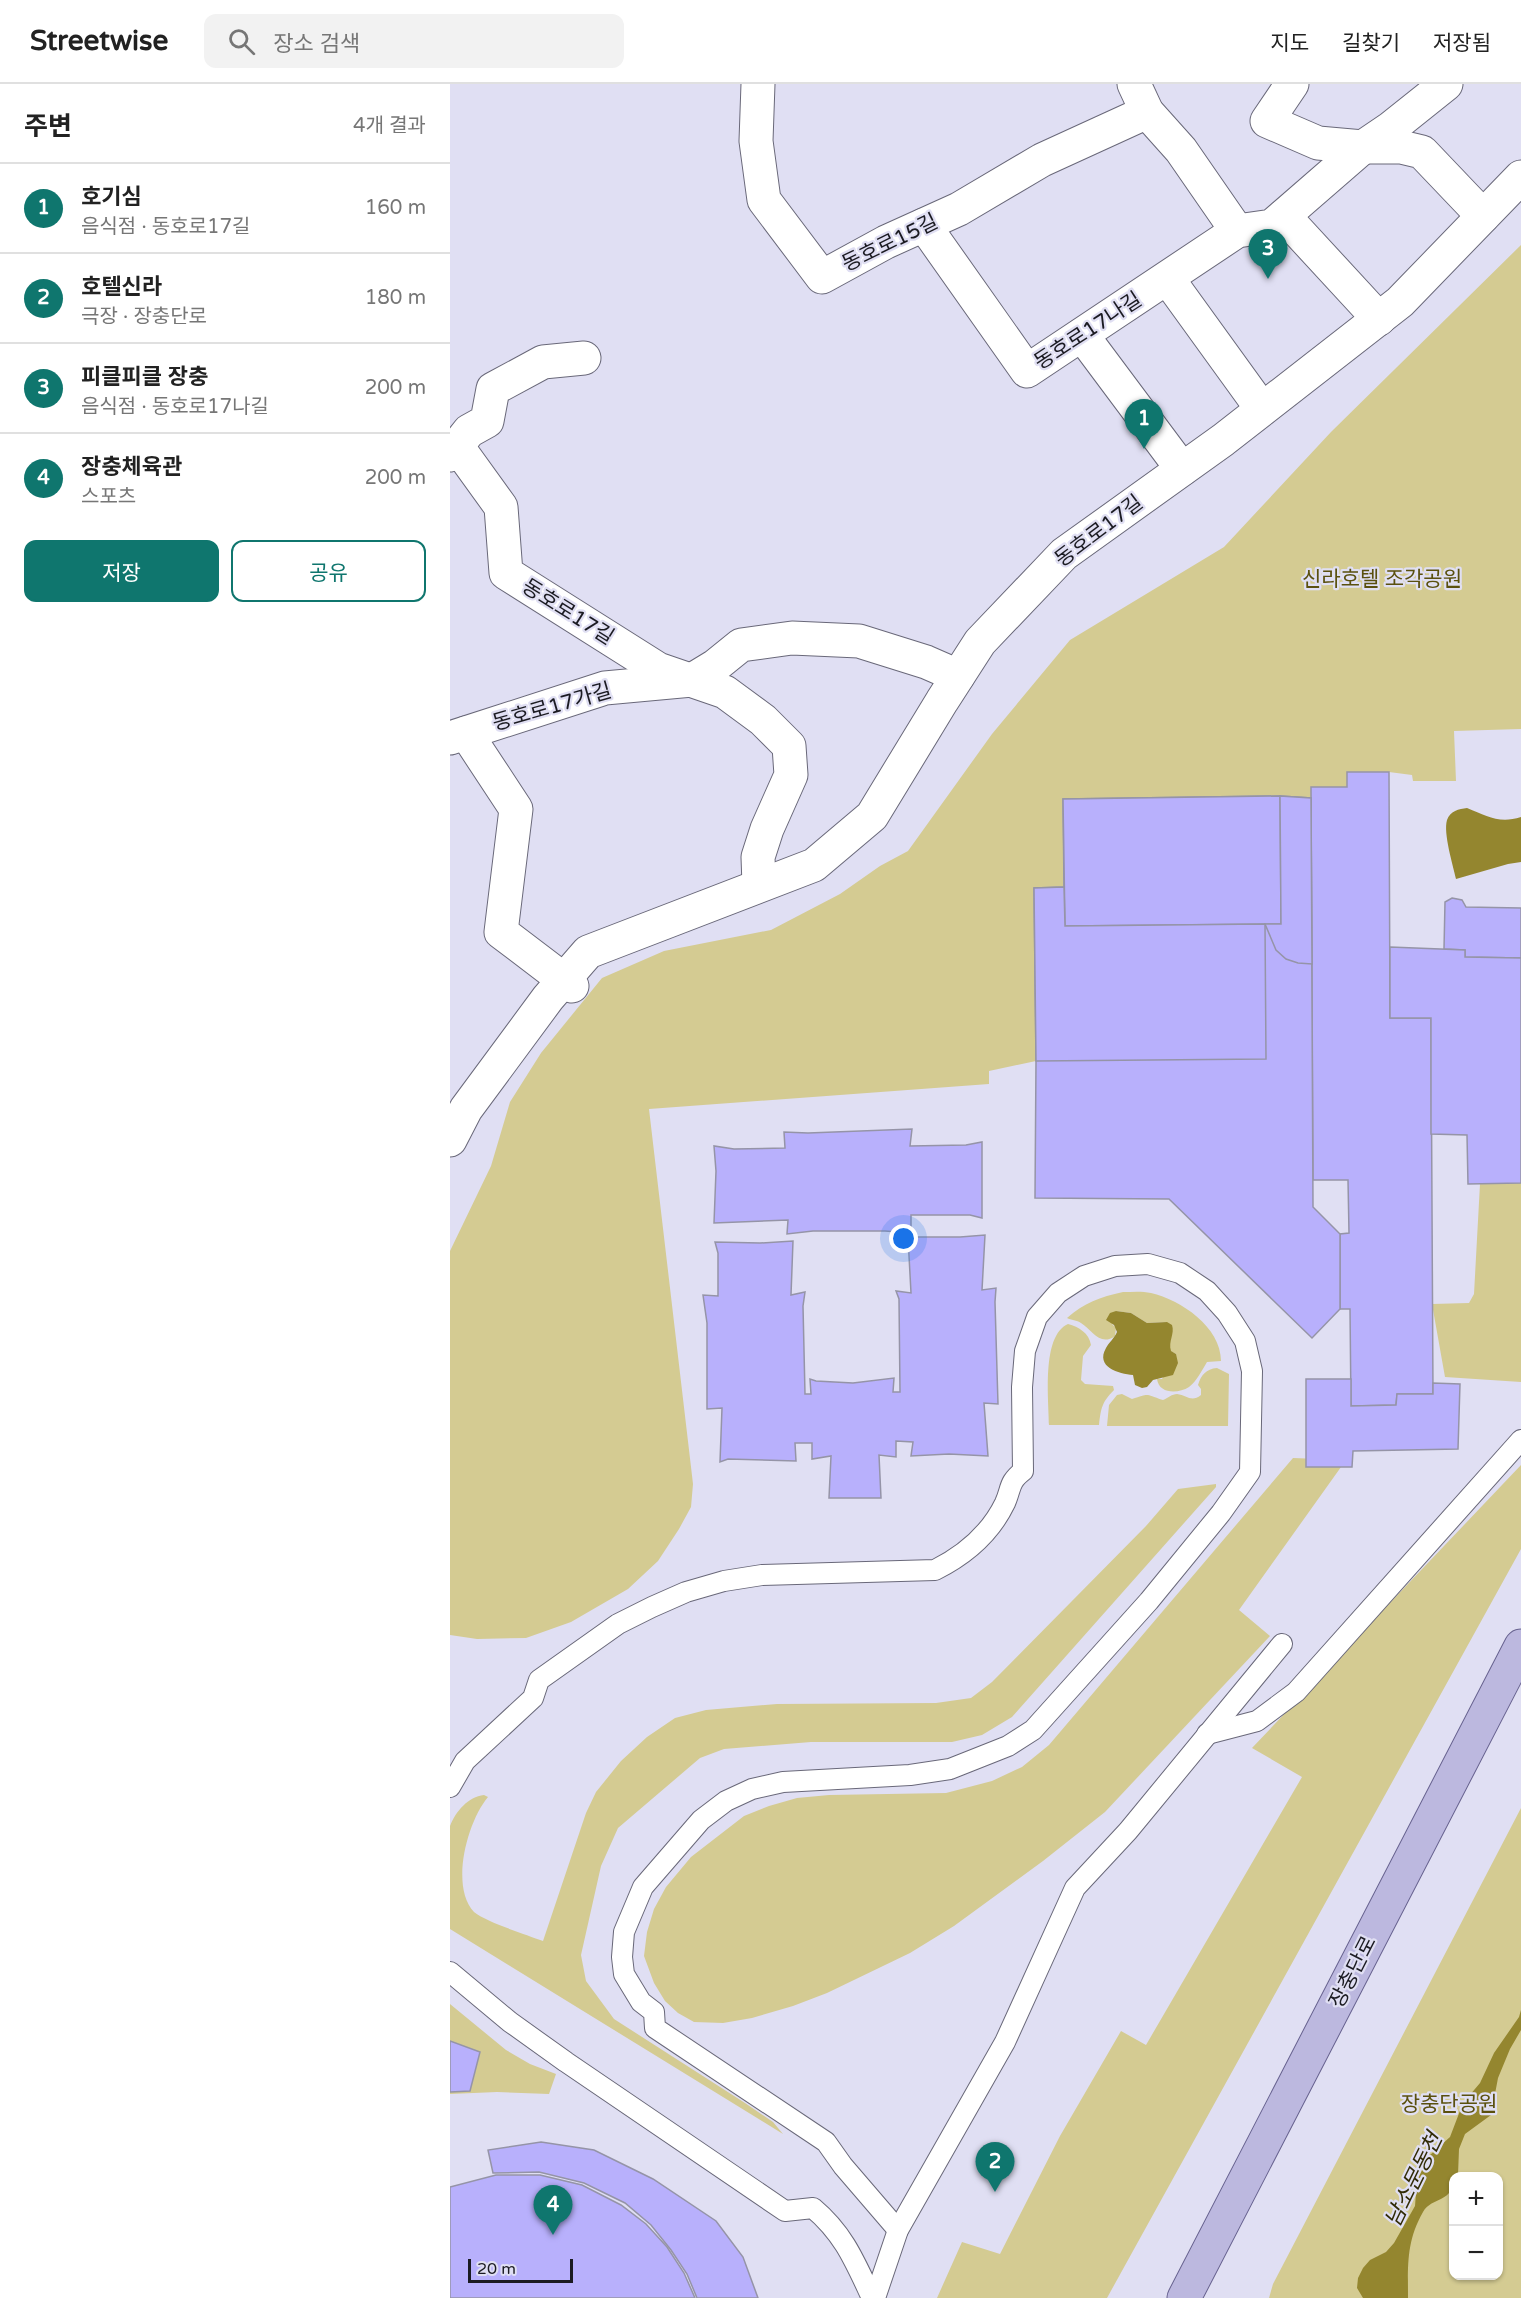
<!DOCTYPE html>
<html lang="ko">
<head>
<meta charset="utf-8">
<style>
  :root { --surface:#fff; --page:#f2f2f2; --text:#222; --muted:#767676; --line:#e0e0e0; --accent:#0f766e }
  body { margin:0; font-family:"Varela Round","Noto Sans KR",sans-serif; background:var(--page); color:var(--text) }
  .controls { position:absolute; right:18px; bottom:18px; display:grid; overflow:hidden; border-radius:12px; box-shadow:0 2px 4px #0004 }
  .controls button { width:54px; height:54px; display:grid; place-items:center; padding:0; border:0; border-bottom:2px solid var(--line); background:var(--surface); color:var(--text); font:30px sans-serif }
  .scale { position:absolute; left:18px; bottom:15px; width:105px; box-sizing:border-box; padding-left:6px; border:3px solid #1b1b22; border-top:0; font-size:16px; line-height:21px; white-space:nowrap; color:#1b1b22; -webkit-text-stroke:4px #e0dff3; paint-order:stroke }
  .you { position:absolute; left:454px; top:1155px; width:21px; height:21px; margin:-15px; border:4px solid #fff; border-radius:50%; background:#1a73e8; box-shadow:0 0 0 9px #1a73e833 }
  .badge { display:grid; place-items:center; width:39px; height:39px; border-radius:50%; background:var(--accent); color:#fff; font-size:20px; font-weight:700 }
  .pin { position:absolute; translate:-50% -50px; filter:drop-shadow(0 2px 3px #0008) }
  .pin::after { content:''; position:absolute; top:32px; width:21px; height:18px; background:inherit; clip-path:polygon(0 0,100% 0,50% 100%) }
  .list { margin:0; padding:0; list-style:none }
  h2 { display:flex; justify-content:space-between; align-items:center; height:78px; margin:0; padding:0 24px; font-size:26px }
  h2 small { font-size:20px; font-weight:400; color:var(--muted) }
  .list li { display:grid; grid-template-columns:39px 1fr auto; gap:18px; align-items:center; box-sizing:border-box; height:90px; padding:0 24px; border-top:2px solid var(--line) }
  .list b { display:block; font-size:22px; white-space:nowrap }
  .list p { margin:0; font-size:20px; white-space:nowrap; color:var(--muted) }
  .list em { font-size:20px; font-style:normal; color:var(--muted) }
  .actions { display:flex; gap:12px; padding:18px 24px }
  .actions a { flex:1; padding:14px 0; border:2px solid var(--accent); border-radius:12px; text-align:center; font-size:21px; color:var(--accent) }
  .actions .main { background:var(--accent); color:#fff }
  .icon { flex:none; width:33px; height:33px; fill:none; stroke:currentColor; stroke-width:2; stroke-linecap:round; stroke-linejoin:round }
  .map { position:relative; flex:none; width:1071px; height:2214px; overflow:hidden }
  header { display:flex; align-items:center; gap:36px; box-sizing:border-box; height:84px; padding:0 30px; background:var(--surface); border-bottom:2px solid var(--line) }
  header strong { font-size:28px }
  nav { display:flex; gap:33px; margin-inline-start:auto; font-size:21px }
  .search { width:420px; height:54px; background:var(--page); display:flex; align-items:center; gap:15px; box-sizing:border-box; padding:0 21px; border-radius:12px; color:var(--muted); font-size:22px }
  main { display:flex }
  aside { flex:1; background:var(--surface) }
  .map>svg:first-child { display:block }
  .green { fill:#d4cb92; fill-rule:evenodd }
  .water { fill:#94862f }
  .building { fill:#b8b0fc; stroke:#9594a7; stroke-width:1.5 }
  .lines { fill:none; stroke-linecap:round; stroke-linejoin:round }
  .service-casing { stroke:#696879; stroke-width:22 }
  .minor-casing { stroke:#696879; stroke-width:35 }
  .primary-casing { stroke:#67628f; stroke-width:35 }
  .service { stroke:#fff; stroke-width:20 }
  .minor { stroke:#fff; stroke-width:33 }
  .primary { stroke:#bcb8df; stroke-width:33 }
  .labels { text-anchor:middle; dominant-baseline:central; stroke-width:4.5; stroke-linejoin:round; paint-order:stroke }
  .street-label { font-size:21px; fill:#1b1b22; stroke:#e0dff3 }
  .park-label { font-size:21px; fill:#5a500e; stroke:#e0dff3 }
  .water-label { font-size:22px; font-style:italic; fill:#312b05; stroke:#e0dff3 }
</style>
</head>
<body>
<header>
<strong>Streetwise</strong>
<div class="search"><svg class="icon" aria-label="search" viewBox="0 0 24 24"><circle cx="10" cy="10" r="6"/><path d="M15 15l6 6"/></svg>장소 검색</div>
<nav><a>지도</a><a>길찾기</a><a>저장됨</a></nav>
</header>
<main>
<aside>
<h2>주변<small>4개 결과</small></h2>
<ul class="list">
<li><span class="badge">1</span><div><b>호기심</b><p>음식점 · 동호로17길</p></div><em>160 m</em></li>
<li><span class="badge">2</span><div><b>호텔신라</b><p>극장 · 장충단로</p></div><em>180 m</em></li>
<li><span class="badge">3</span><div><b>피클피클 장충</b><p>음식점 · 동호로17나길</p></div><em>200 m</em></li>
<li><span class="badge">4</span><div><b>장충체육관</b><p>스포츠</p></div><em>200 m</em></li>
</ul>
<div class="actions"><a class="main">저장</a><a>공유</a></div>
</aside>
<div class="map">
<svg width="1071" height="2214" viewBox="0 0 1071 2214">
  <rect width="100%" height="100%" fill="#e0dff3"/>
  <g class="green">
    <polygon points="1071,161 1071,645 1004,647 1006,697 963,697 962,691 939,688 897,703 861,703 861,714 830,712 614,803 584,804 586,977 848,879 862,880 862,1105 586,977 539,987 539,1000 199,1025 243,1400 241,1423 229,1445 208,1477 178,1505 121,1538 76,1554 27,1555 0,1551 0,1167 41,1082 60,1018 91,969 152,894 214,867 321,846 390,810 430,782 458,767 542,650 620,556 774,463 881,348"/>
    <polygon points="1071,1099 1071,1298 995,1293 982,1220 1019,1219 1024,1210 1030,1100"/>
    <path d="M673,1208c9,0 19,-1 28,1 30,7 70,34 70,68l-14,1c-5,8 -10,19 -18,25 -11,7 -30,7 -32,-8h5l14,-25 -6,-3 -3,-29 -20,1 -16,-10 -15,-2 -4,13 4,4 -1,8c-15,11 -23,-6 -34,-13 -4,-3 -10,-3 -14,-5 17,-15 33,-21 56,-26z"/>
    <path d="M618,1240c11,3 21,9 23,21l-8,11 -2,24 4,4 28,2 1,4c-12,12 -13,18 -15,35h-50c0,-25 -8,-89 19,-101z"/>
    <path d="M767,1284l12,6 -1,52h-121l2,-21 8,-10 5,-1 10,5c19,-6 12,-5 31,1 5,-2 9,-6 14,-6 10,1 14,9 24,1v-6l-3,-4c3,-10 8,-16 19,-17z"/>
    <polygon points="843,1374 896,1376 789,1526 820,1552 655,1728 593,1777 504,1842 460,1869 377,1909 343,1922 302,1934 273,1939 244,1938 228,1929 215,1917 204,1899 194,1872 197,1848 204,1825 216,1803 241,1773 294,1732 319,1722 347,1714 379,1711 496,1709 542,1697 572,1683 599,1661"/>
    <polygon points="1071,1381 1071,1465 657,2214 487,2214 512,2158 550,2170 610,2052 671,1947 696,1961 852,1693 802,1664"/>
    <path d="M766,1400v3l-204,230 -30,18 -30,7h-141l-87,7 -24,9 -82,70 -17,38 -20,89 5,26 28,38 131,84 28,19 10,12 -333,-205v-103c6,-15 18,-29 34,-31l4,2c-21,25 -38,90 -14,115 14,11 51,22 69,29l43,-128 10,-21 25,-31 26,-24 28,-19 31,-8 71,-6 159,-1 35,-5 21,-16 154,-156 32,-37z"/>
    <path d="M1071,1724v490h-252l4,-14zM1004,2092h44v100h-44z"/>
    <polygon points="0,1920 56,1966 80,1980 106,1990 99,2010 47,2008 0,2010 0,2008 20,2007 30,1968 0,1957"/>
  </g>
  <g class="water">
    <path d="M1017,724c20,8 32,16 54,9v45l-13,2 -52,15c-3,-14 -13,-46 -9,-59 3,-9 12,-11 20,-12z"/>
    <path d="M666,1227l15,2 16,10 20,-1 5,3c3,9 -4,16 -1,26l5,3 2,9 -5,12 -20,5 -6,7 -5,1 -7,-3 -2,-10c-14,-1 -38,-8 -27,-27 3,-6 8,-9 11,-16l-3,-7 -8,-5 4,-7z"/>
    <path d="M1071,1926v20l-11,19 -12,29 -7,37 -26,19 -6,15 -1,26 -4,1c0,28 -22,20 -31,36 -17,30 -15,54 -15,86h-45l-6,-10 1,-10 5,-10 7,-8 16,-8 8,-9 21,-37 2,-26 13,-25 20,-18 13,-34 17,-20 14,-30 25,-36z"/>
  </g>
  <g class="building">
    <polygon points="897,688 939,688 940,934 981,934 983,1310 947,1310 946,1321 901,1322 900,1225 890,1225 890,1150 899,1149 898,1096 863,1096 861,703 897,703"/>
    <polygon points="830,712 861,714 863,1123 890,1150 890,1225 862,1254 719,1115 585,1114 586,977 584,804 614,803 613,715"/>
    <polygon points="830,712 831,840 615,842 613,715"/>
    <polygon points="830,712 861,714 862,880 848,879 836,875 826,866 815,840 831,840"/>
    <polygon points="614,803 615,842 815,840 816,975 586,977 584,804"/>
    <polygon points="1002,814 1012,816 1016,823 1071,824 1071,874 1015,873 1015,866 994,865 995,818"/>
    <polygon points="940,863 1015,866 1015,873 1071,874 1071,1099 1018,1100 1017,1051 981,1050 981,934 940,934"/>
    <polygon points="462,1045 460,1062 516,1061 532,1058 532,1134 520,1131 461,1131 461,1149 435,1147 363,1147 337,1150 338,1136 264,1139 266,1087 264,1062 284,1065 335,1064 334,1048 358,1049"/>
    <polygon points="535,1151 532,1206 546,1204 545,1218 548,1320 534,1319 538,1372 499,1370 461,1372 463,1358 446,1357 446,1373 429,1371 431,1414 379,1414 381,1372 362,1375 362,1359 345,1359 346,1377 278,1375 270,1378 272,1324 257,1325 257,1239 253,1211 268,1212 268,1169 265,1158 310,1159 343,1157 341,1211 355,1208 353,1222 355,1310 361,1310 360,1295 366,1297 403,1299 444,1294 443,1308 450,1308 449,1215 446,1207 461,1209 458,1153 510,1153"/>
    <polygon points="856,1295 901,1295 901,1322 946,1321 947,1310 983,1310 983,1299 1010,1300 1008,1365 903,1367 902,1383 856,1383"/>
    <polygon points="0,1957 30,1968 20,2007 0,2008"/>
    <polygon points="91,2058 144,2066 203,2095 266,2137 293,2173 308,2214 247,2214 237,2190 221,2166 201,2141 175,2119 134,2099 89,2088 43,2089 38,2066"/>
    <polygon points="46,2091 90,2091 132,2101 171,2121 196,2140 217,2163 234,2189 245,2214 0,2214 0,2103"/>
  </g>
  <g class="lines">
    <defs>
      <g id="service">
        <polyline points="757,1650 807,1637 846,1608 1071,1356"/>
        <path d="M0,1703l15,-26 68,-63 6,-18 79,-56 34,-17 34,-15 38,-11 38,-6 173,-5c30,-15 55,-36 70,-67 7,-16 3,-20 18,-32l-1,-84 3,-36 12,-34 21,-24 26,-17 31,-10 33,-2 32,9 27,18 20,22 18,28 7,30 -2,101 -29,41 -72,88 -116,129 -25,16 -58,23 -40,6 -127,7 -31,7 -26,12 -25,19 -58,67 -19,45 -2,25 2,17 17,28 13,10 1,16 171,114 17,24 55,64"/>
        <path d="M0,1888l60,50 56,40 219,149 28,-3c31,26 42,54 59,90"/>
        <polyline points="425,2214 448,2146 555,1958 625,1804 678,1747 832,1560"/>
      </g>
      <g id="minor">
        <polyline points="308,0 306,57 314,116 372,193 436,158 509,125 592,76 697,28"/>
        <polyline points="684,0 697,28 731,66 787,147"/>
        <polyline points="842,0 817,37 868,59 913,63 951,63 972,68 1033,132"/>
        <polyline points="834,132 929,235"/>
        <polyline points="474,141 577,287 787,147 822,142 913,63 941,44 996,0"/>
        <polyline points="718,195 812,325"/>
        <polyline points="632,251 732,385"/>
        <polyline points="7,362 51,423 56,489 208,585 275,608 313,636 339,662 341,691 317,745 308,773 309,801"/>
        <polyline points="0,371 19,347 37,337 43,305 93,278 134,274"/>
        <polyline points="16,649 66,725 51,848 122,902"/>
        <polyline points="0,654 155,604 242,596 265,582 291,561 342,554 409,557 476,578 508,592"/>
        <polyline points="0,1056 16,1025 98,914 138,868 364,781 422,732 492,617 530,558 614,470 773,356 950,218 1071,93"/>
      </g>
      <polyline id="primary" points="734,2214 1071,1562"/>
    </defs>
    <use href="#service" class="service-casing"/>
    <use href="#minor" class="minor-casing"/>
    <use href="#primary" class="primary-casing"/>
    <use href="#service" class="service"/>
    <use href="#minor" class="minor"/>
    <use href="#primary" class="primary"/>
  </g>
  <g class="labels">
    <g class="street-label">
      <text transform="translate(440 159) rotate(-26)">동호로15길</text>
      <text transform="translate(638 247) rotate(-33)">동호로17나길</text>
      <text transform="translate(649 447) rotate(-37)">동호로17길</text>
      <text transform="translate(118 528) rotate(32)">동호로17길</text>
      <text transform="translate(102 623) rotate(-16)">동호로17가길</text>
      <text transform="translate(903 1888) rotate(-63)">장충단로</text>
    </g>
    <g class="park-label">
      <text x="932" y="495">신라호텔 조각공원</text>
      <text x="999" y="2020">장충단공원</text>
    </g>
    <g class="water-label">
      <text transform="translate(964 2096) rotate(-64)">남소문동천</text>
    </g>
  </g>
</svg>
<div class="controls">
<button>+</button>
<button>−</button>
</div>
<div class="scale">20 m</div>
<div class="you"></div>
<div class="pin badge" style="left:694px;top:365px">1</div>
<div class="pin badge" style="left:545px;top:2108px">2</div>
<div class="pin badge" style="left:818px;top:195px">3</div>
<div class="pin badge" style="left:103px;top:2151px">4</div>
</div>
</main>
</body>
</html>
